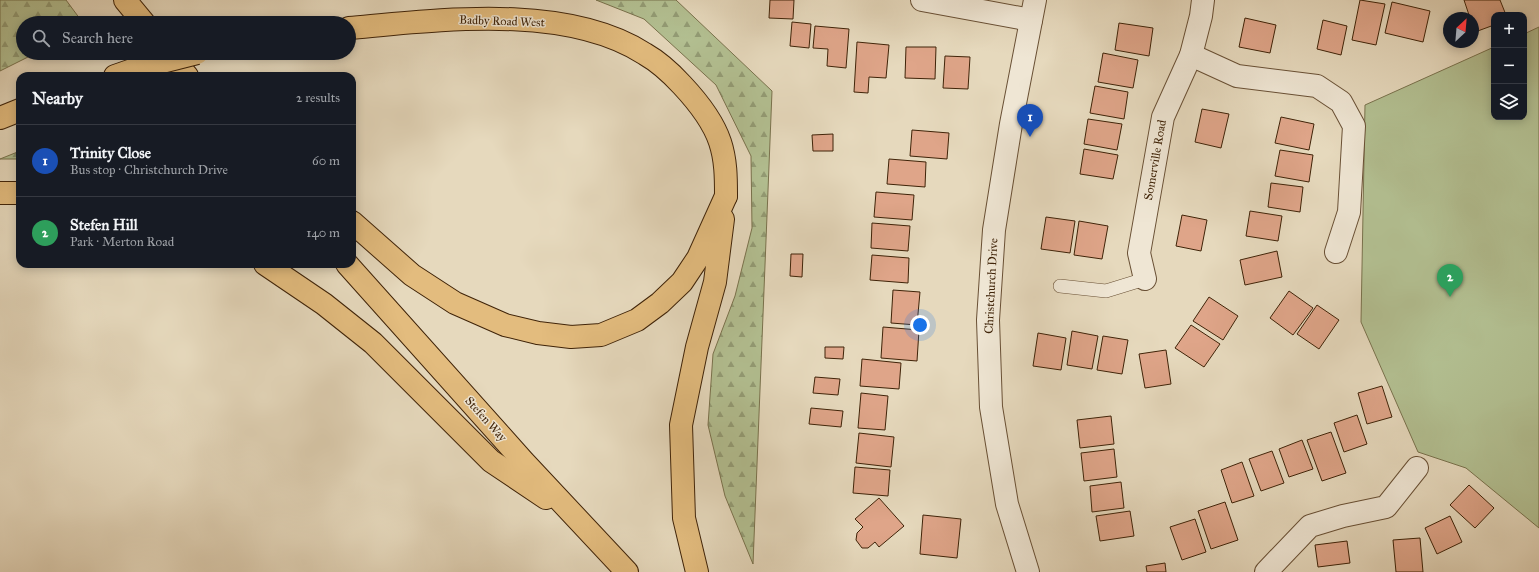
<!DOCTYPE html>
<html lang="en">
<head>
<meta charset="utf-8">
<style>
  :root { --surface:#171b24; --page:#20242c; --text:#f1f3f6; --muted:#9ea1a6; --line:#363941; --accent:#c59692 }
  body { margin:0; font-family:"IM FELL Great Primer",serif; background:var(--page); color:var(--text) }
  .controls { position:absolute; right:12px; top:12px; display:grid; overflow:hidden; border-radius:8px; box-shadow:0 2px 10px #0003 }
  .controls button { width:36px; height:36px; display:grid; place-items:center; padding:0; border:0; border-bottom:1px solid var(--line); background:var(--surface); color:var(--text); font:20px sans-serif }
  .compass { position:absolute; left:1443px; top:12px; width:36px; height:36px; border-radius:50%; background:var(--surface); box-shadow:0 2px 10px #0003; rotate:26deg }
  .you { position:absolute; left:920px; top:325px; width:14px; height:14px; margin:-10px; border:3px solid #fff; border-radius:50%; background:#1a73e8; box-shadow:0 0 0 6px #1a73e833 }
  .badge { display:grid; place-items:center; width:26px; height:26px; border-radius:50%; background:var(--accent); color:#fff; font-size:13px; font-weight:700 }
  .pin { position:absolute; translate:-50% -33px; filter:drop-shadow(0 1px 2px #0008) }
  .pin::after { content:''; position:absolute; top:21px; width:14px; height:12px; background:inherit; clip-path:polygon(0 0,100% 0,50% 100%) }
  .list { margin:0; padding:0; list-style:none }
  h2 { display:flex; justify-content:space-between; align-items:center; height:52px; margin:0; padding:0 16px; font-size:17px }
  h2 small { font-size:13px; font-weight:400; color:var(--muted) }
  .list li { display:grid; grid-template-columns:26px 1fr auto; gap:12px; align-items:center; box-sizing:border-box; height:72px; padding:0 16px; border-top:1px solid var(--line) }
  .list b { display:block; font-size:15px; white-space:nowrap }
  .list p { margin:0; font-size:13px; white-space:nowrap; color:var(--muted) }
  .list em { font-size:13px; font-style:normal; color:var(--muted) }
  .icon { flex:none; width:22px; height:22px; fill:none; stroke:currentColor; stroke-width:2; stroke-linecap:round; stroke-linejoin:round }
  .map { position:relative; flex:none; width:1539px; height:572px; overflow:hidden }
  .search { position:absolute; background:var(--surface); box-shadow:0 2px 10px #0003; left:16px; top:16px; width:340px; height:44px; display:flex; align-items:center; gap:10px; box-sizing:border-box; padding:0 14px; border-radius:22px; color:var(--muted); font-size:15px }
  .panel { position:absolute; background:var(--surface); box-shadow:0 2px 10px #0003; left:16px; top:72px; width:340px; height:196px; border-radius:12px }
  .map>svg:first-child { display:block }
  .forest { fill:url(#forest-firs); stroke:#79724d }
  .park { fill:#b3c092; stroke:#79724d }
  .building { fill:#dfa589; stroke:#3f2308 }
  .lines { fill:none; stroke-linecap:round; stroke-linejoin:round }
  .service-casing { stroke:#695035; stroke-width:14 }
  .minor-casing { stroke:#695035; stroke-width:24 }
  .tertiary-casing { stroke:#695035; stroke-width:24 }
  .primary-casing { stroke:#3f2308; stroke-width:24 }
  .trunk-casing { stroke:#3f2308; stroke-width:24 }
  .service { stroke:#efe6d4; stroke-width:13 }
  .minor { stroke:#efe6d4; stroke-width:22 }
  .tertiary { stroke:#efe6d4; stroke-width:22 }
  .primary { stroke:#e3bc7e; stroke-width:22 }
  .trunk { stroke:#e3bc7e; stroke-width:22 }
  .primary-bridge-casing { stroke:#3f2308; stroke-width:24; stroke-linecap:butt }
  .primary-bridge { stroke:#e3bc7e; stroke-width:22 }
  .labels { text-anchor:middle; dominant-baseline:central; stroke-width:3; stroke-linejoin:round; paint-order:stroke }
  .street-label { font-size:12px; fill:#3f2308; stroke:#efe6d4 }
</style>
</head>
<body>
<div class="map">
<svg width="1539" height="572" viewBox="0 0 1539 572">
  <defs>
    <pattern id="forest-firs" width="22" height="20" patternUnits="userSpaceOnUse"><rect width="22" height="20" fill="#b3c092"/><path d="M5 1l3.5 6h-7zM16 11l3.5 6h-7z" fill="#939c75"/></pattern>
  </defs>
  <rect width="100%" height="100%" fill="#e6d9bd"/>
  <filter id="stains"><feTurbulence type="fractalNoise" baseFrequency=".005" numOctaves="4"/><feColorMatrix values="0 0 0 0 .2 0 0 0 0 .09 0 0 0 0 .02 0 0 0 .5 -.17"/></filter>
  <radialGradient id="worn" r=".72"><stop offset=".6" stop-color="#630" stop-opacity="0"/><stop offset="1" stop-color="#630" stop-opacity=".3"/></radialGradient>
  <g class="forest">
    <polygon points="0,0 66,0 83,23 23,23 23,53 36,53 0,71"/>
    <polygon points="596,0 676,0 772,91 753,564 725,496 708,425 713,354 735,296 752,228 751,156 716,85 644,19"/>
    <polygon points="20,151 20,159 0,159"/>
  </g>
  <polygon class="park" points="1539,27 1539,528 1466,468 1418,452 1361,322 1365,105 1494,47 1494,117 1524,117 1524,34"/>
  <g class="building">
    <polygon points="770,0 794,0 793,19 769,18"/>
    <polygon points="1360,0 1385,4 1376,45 1352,40"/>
    <polygon points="1464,0 1500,0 1506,15 1494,15 1494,25 1475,32 1473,25 1473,18 1470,18"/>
    <polygon points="1392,2 1430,11 1423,42 1385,33"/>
    <polygon points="1245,18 1276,25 1270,53 1239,47"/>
    <polygon points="1323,20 1347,26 1341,55 1317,49"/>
    <polygon points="792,22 811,24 809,48 790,46"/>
    <polygon points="1119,23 1153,28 1149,56 1115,50"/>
    <polygon points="815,26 849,29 846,68 827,66 828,49 813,48"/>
    <polygon points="857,42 889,45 886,78 869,77 868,93 854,92"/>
    <polygon points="906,47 936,47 935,79 905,78"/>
    <polygon points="1103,53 1138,60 1133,88 1098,82"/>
    <polygon points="945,56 970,57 968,89 943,88"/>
    <polygon points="1095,86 1128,92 1124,119 1090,113"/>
    <polygon points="1202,109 1229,114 1221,148 1195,142"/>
    <polygon points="1281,117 1314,124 1309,150 1275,143"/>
    <polygon points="1088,119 1122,124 1117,150 1084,144"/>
    <polygon points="912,130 949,133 947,159 910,156"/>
    <polygon points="833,134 833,151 813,151 812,135"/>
    <polygon points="1084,149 1118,155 1113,179 1080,174"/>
    <polygon points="1280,150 1313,155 1309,182 1275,176"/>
    <polygon points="889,159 926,162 925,187 887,184"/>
    <polygon points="1271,183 1303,187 1300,212 1268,207"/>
    <polygon points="876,192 914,195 912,220 874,217"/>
    <polygon points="1250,211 1282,216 1278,241 1246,236"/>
    <polygon points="1182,215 1207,220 1201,251 1176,246"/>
    <polygon points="1046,217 1075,221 1070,253 1041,249"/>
    <polygon points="1079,221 1108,226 1102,259 1074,255"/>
    <polygon points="872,223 910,226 908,251 871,248"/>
    <polygon points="1277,251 1282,277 1245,285 1240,260"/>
    <polygon points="791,254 803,254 802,277 790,276"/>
    <polygon points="872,255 909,258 908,283 870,280"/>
    <polygon points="893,290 920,292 917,325 891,323"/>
    <polygon points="1289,291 1313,308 1293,335 1270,318"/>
    <polygon points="1209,297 1238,316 1223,340 1193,321"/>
    <polygon points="1317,305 1339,320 1319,349 1297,334"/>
    <polygon points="1191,325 1220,344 1204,367 1175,348"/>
    <polygon points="883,327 919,330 917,361 881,358"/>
    <polygon points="1072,331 1098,336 1092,369 1067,365"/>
    <polygon points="1038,333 1066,338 1061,370 1033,366"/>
    <polygon points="1103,336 1128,340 1122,374 1097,370"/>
    <polygon points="825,347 844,347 843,359 825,358"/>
    <polygon points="1166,350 1171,384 1145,388 1139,354"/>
    <polygon points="862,359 901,363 899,389 860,386"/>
    <polygon points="815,377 840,379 838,395 813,393"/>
    <polygon points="1382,386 1392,417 1367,424 1358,393"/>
    <polygon points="861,393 888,396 885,430 858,428"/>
    <polygon points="811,408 843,411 841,427 809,424"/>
    <polygon points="1357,415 1367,444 1344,452 1334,423"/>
    <polygon points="1111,416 1114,444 1080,448 1077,420"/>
    <polygon points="1331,432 1346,473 1322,481 1307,440"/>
    <polygon points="859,433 894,437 891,467 856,463"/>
    <polygon points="1302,440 1313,469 1289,477 1279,449"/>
    <polygon points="1114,449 1117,477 1084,481 1081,453"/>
    <polygon points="1272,451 1284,483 1261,491 1249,459"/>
    <polygon points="1242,462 1254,496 1232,503 1221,470"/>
    <polygon points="855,467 890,470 888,496 853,493"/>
    <polygon points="1121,482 1124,508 1092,512 1090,486"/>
    <polygon points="1469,485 1494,508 1475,528 1450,505"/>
    <polygon points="879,498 904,526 879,547 875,542 868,548 862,548 856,540 857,533 863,527 855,519"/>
    <polygon points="1225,502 1238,540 1211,549 1198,511"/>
    <polygon points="1130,511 1134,536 1100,541 1096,516"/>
    <polygon points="923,515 961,519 957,558 920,554"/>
    <polygon points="1450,516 1462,542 1437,554 1425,528"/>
    <polygon points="1195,519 1206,552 1182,560 1170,527"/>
    <polygon points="1420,538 1423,572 1396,572 1393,540"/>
    <polygon points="1347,541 1350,563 1318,567 1315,545"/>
    <polygon points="1165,563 1166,572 1147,572 1146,566"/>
  </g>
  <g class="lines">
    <defs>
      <polyline id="service" points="1060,286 1106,291 1145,279"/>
      <g id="minor">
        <polyline points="922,0 1031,20"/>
        <polyline points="1191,55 1237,76 1317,86 1341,102 1354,126 1349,212 1336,252"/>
        <polyline points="1145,279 1139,253 1163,117 1191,55 1201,16 1203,0"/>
        <polyline points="1266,572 1310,526 1343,516 1386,507 1417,468"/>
      </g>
      <polyline id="tertiary" points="1028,572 1007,504 991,407 988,320 994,230 1011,124 1035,0"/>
      <g id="primary">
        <path d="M349,28c90,-8 217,-25 296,26 14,8 26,19 37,31 15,16 31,36 38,57 6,18 6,36 6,54"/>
        <polyline points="115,76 138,68"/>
        <polyline points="0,118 20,110"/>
      </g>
      <g id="trunk">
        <polyline points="125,0 144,23"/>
        <polyline points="168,53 187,76"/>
        <polyline points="0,193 20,193"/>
        <polyline points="352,222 412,275 455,303 505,325 538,333 571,337 601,335 637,320 660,303 682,282 698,258 726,196"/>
        <polyline points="265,264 324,304 373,343 491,461 546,498"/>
        <polyline points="347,264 524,462 627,572"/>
        <polyline points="697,572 684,518 681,425 697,347 715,282 723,219"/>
      </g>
    </defs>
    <use href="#service" class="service-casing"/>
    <use href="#minor" class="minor-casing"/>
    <use href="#tertiary" class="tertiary-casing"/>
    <use href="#primary" class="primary-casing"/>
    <use href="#trunk" class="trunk-casing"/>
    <use href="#service" class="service"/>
    <use href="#minor" class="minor"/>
    <use href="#tertiary" class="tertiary"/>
    <use href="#primary" class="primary"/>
    <use href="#trunk" class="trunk"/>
    <defs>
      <polyline id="primary-bridge" points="138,68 197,53"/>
    </defs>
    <use href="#primary-bridge" class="primary-bridge-casing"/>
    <use href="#primary-bridge" class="primary-bridge"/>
  </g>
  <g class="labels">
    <g class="street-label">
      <text transform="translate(502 21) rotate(2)">Badby Road West</text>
      <text transform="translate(1155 160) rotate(-80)">Somerville Road</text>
      <text transform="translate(991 286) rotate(-87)">Christchurch Drive</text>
      <text transform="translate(486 419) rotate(48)">Stefen Way</text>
    </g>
  </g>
  <rect width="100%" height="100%" filter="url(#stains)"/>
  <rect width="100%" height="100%" fill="url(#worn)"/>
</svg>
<div class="controls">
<button>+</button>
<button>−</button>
<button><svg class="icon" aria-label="layers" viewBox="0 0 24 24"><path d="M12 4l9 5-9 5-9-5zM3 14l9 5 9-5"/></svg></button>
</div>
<svg class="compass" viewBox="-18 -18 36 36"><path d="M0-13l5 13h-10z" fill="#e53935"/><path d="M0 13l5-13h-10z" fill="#9ea1a6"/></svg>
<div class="you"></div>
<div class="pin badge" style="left:1030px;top:137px;background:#1a4fb4">1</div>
<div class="pin badge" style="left:1450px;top:297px;background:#2e9e5b">2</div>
<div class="search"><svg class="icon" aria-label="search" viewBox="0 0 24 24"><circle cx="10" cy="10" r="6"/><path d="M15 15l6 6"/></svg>Search here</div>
<section class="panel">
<h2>Nearby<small>2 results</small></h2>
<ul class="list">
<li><span class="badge" style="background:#1a4fb4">1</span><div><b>Trinity Close</b><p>Bus stop · Christchurch Drive</p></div><em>60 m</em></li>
<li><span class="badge" style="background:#2e9e5b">2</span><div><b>Stefen Hill</b><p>Park · Merton Road</p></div><em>140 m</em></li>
</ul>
</section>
</div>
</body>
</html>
